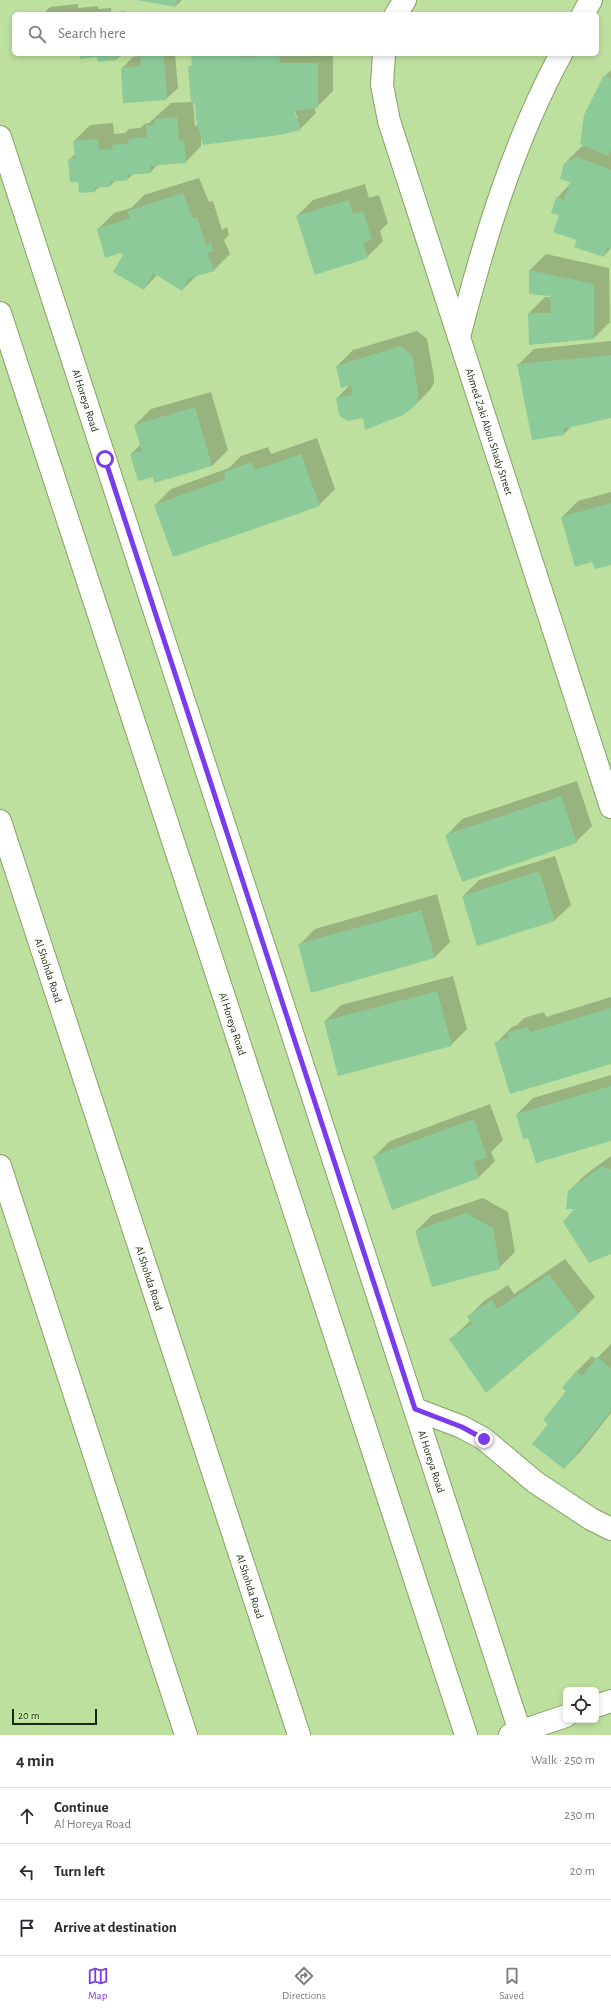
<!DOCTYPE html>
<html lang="en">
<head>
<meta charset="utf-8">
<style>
  :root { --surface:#fff; --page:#f2f2f3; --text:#2b2b33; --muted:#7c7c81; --line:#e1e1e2; --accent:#7c3aed }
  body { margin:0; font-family:"Alegreya Sans",sans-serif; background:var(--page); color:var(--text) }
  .controls { position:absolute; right:12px; bottom:12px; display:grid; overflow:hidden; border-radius:6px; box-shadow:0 2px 6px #0003 }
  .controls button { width:36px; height:36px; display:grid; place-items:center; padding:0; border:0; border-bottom:1px solid var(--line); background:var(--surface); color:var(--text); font:20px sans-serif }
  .scale { position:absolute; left:12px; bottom:10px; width:85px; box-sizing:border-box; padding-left:4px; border:2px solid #1c280e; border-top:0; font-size:11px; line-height:14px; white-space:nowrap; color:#1c280e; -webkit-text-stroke:3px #cbedab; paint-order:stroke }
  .stop { position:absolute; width:12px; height:12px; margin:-9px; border:3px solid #7c3aed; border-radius:50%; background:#fff }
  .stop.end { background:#7c3aed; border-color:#fff; box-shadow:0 1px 4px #0008 }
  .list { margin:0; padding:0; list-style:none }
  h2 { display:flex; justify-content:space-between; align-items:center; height:52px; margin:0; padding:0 16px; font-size:17px }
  h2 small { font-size:13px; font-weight:400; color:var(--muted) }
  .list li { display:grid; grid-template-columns:26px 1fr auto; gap:12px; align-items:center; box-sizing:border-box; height:56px; padding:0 16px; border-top:1px solid var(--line) }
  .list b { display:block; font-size:15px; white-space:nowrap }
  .list p { margin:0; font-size:13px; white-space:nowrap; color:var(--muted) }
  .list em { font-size:13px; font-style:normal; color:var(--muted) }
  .icon { flex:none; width:22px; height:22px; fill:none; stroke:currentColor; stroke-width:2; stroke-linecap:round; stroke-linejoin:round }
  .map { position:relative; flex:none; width:611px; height:1735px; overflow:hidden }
  .search { position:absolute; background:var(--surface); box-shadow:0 2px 6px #0003; left:12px; right:12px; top:12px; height:44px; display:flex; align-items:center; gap:10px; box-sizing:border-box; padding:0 14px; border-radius:6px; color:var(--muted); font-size:15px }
  .sheet { height:220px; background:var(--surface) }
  nav { display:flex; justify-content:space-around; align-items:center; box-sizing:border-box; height:56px; border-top:1px solid var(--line); background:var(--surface); font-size:11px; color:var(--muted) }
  nav a { display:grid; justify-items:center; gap:2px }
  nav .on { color:var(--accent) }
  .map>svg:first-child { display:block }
  .shadow { fill:#0003; fill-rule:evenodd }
  .building { fill:#8cca99 }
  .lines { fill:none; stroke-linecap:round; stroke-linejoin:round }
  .minor-casing { stroke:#83a263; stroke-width:24 }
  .tertiary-casing { stroke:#83a263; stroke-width:24 }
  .secondary-casing { stroke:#83a263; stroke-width:24 }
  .minor { stroke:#fff; stroke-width:22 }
  .tertiary { stroke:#fff; stroke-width:22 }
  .secondary { stroke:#fff; stroke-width:22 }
  .route { stroke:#7c3aed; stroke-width:5 }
  .labels { text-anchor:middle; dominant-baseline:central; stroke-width:3; stroke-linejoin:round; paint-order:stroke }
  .street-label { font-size:11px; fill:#1c280e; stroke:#cbedab }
</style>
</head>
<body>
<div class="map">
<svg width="611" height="1735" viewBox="0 0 611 1735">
  <rect width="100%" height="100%" fill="#bee09e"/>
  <g class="shadow">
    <polygon points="138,0 182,0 176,6"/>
    <polygon points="78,4 78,8 98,6 98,9 111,8 111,13 125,11 125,14 43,14 50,7"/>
    <polygon points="80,54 122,54 117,59"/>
    <polygon points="141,54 175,54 178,88 166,99 122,68 133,57 141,56"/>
    <path d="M192,54h141v37l-16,16 -3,1 2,5 -16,16 -99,9v8l-15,16 -28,2 -8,9 -17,1 -5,5 -12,1 -6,6 -11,1 -4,4 -17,-10 -9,-21 6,-6 -1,-13 16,-16 23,-2 1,11 11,-1 4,-4 11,-1 5,-4 4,-1 22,-20 21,-1 -3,-35 4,-3zM193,102h3l3,23 -4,1zM293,106l5,13h-2z"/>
    <polygon points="611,70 611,248 604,256 578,239 560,215 557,198 570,184 571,181 565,163 581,147 586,145 605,76"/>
    <polygon points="199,178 209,202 213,201 222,230 227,227 229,235 224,240 230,254 214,270 197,275 182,290 157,275 144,289 125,255 98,229 114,213 131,208 144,195"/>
    <polygon points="365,184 369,198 379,195 388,223 380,231 383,241 367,257 297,216 313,200"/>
    <polygon points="546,254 609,268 610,322 594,338 529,313 545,297 551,297 551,295 530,293 530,270"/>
    <polygon points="417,331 427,339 434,377 434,383 430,390 414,406 364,417 337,398 351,384 337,366 353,350"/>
    <polygon points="611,341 611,417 572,426 564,434 518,365 534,349"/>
    <polygon points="211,392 228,450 212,466 153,476 131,454 141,444 135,425 151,409"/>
    <polygon points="317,438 335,489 319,505 155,505 171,489 229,468 241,456 268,447 271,454"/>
    <polygon points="611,492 611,564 593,561 562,517 578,501"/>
    <polygon points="577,781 592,826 576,842 447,835 462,819"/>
    <polygon points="555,856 571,905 555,920 463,896 479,880"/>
    <polygon points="437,894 450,942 434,958 299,945 315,929"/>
    <polygon points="453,976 467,1029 451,1045 325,1021 341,1005"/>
    <polygon points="611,997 611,1063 496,1043 512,1027 517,1025 524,1018 544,1012 546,1017"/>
    <polygon points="611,1075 611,1140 529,1136 517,1114 533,1098"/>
    <polygon points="490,1104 503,1140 491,1152 495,1161 479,1177 393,1208 374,1157 390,1141"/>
    <polygon points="611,1156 611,1253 569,1191 585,1175"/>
    <polygon points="483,1198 508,1212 515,1252 499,1268 416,1231 432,1215"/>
    <polygon points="565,1259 595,1297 579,1313 486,1392 451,1339 471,1320 468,1317 484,1301 508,1285 514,1294"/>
    <polygon points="611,1344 611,1413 580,1452 564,1468 550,1424 576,1372 592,1356 596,1359"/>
  </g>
  <g class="building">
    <polygon points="137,0 177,0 176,7"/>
    <polygon points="79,54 117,54 117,60 98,62 97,57 80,59"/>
    <polygon points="140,54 164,54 167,100 123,103 121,68 141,66"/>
    <polygon points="191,54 243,54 243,57 279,54 280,63 318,63 318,108 294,111 301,130 279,135 203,145 196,119 195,103 191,103 188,67 192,66"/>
    <polygon points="604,75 611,79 611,150 608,156 580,144 584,115"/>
    <polygon points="177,117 179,141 184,140 186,163 150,166 151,173 128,175 128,180 110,182 110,187 95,188 95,192 79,193 78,182 70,182 68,159 75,159 73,141 98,139 99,150 113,149 112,145 129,143 128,139 147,137 146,125 154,125 154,119"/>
    <polygon points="578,157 611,170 611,249 607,247 604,257 574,247 577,240 553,232 559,215 551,213 556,197 564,200 570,182 560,179 564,163"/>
    <polygon points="183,193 193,218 197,217 206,245 211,242 213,251 207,253 215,271 189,278 182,291 153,273 144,290 113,272 123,255 120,253 105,258 97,229 130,218 127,211"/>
    <polygon points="349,200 353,214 363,211 372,240 363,243 368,258 315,275 296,216"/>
    <polygon points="529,270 594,284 594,339 529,345 528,313 551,313 550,296 529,294"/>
    <polygon points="400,346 412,355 414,365 418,393 418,400 414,407 403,415 365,430 363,418 347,421 339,415 336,398 352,395 351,385 341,388 336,366"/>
    <polygon points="611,355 611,418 563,429 564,435 532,440 517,364"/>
    <polygon points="195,407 212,466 154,483 153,477 138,481 130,454 142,451 134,425"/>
    <polygon points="301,454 320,506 173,557 154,505 226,479 224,472 252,462 255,470"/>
    <polygon points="611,503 611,565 595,569 592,562 575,567 561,517"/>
    <polygon points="561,796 577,843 462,882 445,835"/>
    <polygon points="539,871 555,921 477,946 462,896"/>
    <polygon points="421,910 435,958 311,993 298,944"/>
    <polygon points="437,991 452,1046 338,1076 324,1021"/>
    <polygon points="611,1008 611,1064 510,1094 494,1042 509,1038 507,1033 528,1027 530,1032"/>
    <polygon points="611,1086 611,1141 536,1163 528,1138 523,1139 516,1114"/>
    <polygon points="474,1119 487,1157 473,1162 479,1178 392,1210 373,1156"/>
    <polygon points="602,1166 611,1169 611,1254 589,1263 563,1222 574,1209 566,1209 568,1191"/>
    <polygon points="466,1213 493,1228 500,1269 432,1287 415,1231"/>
    <polygon points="549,1274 579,1314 486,1393 449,1339 472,1324 467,1316 492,1300 497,1309"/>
    <polygon points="597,1357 611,1368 611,1411 564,1469 532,1444 548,1424 543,1420 566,1391 562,1388 576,1371 582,1376"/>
  </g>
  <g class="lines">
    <defs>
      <g id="minor">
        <polyline points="396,14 405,0"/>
        <polyline points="583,14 591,0"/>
        <path id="s1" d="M384,54l-2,31 7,36 222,686"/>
        <path d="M459,337c25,-97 54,-194 102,-283"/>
        <polyline points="415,1409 462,1427 484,1439 535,1482 591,1519 611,1529"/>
      </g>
      <g id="tertiary">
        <path id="s2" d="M0,137l521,1598"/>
        <path id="s3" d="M0,313l466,1422"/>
        <polyline points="596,1706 611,1701"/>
        <polyline points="510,1735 566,1716"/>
      </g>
      <g id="secondary">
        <path id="s4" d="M0,821l299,914"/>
        <polyline points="0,1166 186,1735"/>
      </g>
    </defs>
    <use href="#minor" class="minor-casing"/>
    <use href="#tertiary" class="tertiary-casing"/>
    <use href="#secondary" class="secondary-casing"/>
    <use href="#minor" class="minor"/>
    <use href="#tertiary" class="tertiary"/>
    <use href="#secondary" class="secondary"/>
  </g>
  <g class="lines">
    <polyline class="route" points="105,459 415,1409 462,1427 484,1439"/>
  </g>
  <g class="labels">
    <g class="street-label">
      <text stroke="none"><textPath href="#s2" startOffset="277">Al Horeya Road</textPath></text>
      <text stroke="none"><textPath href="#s1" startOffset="394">Ahmed Zaki Abou Shady Street</textPath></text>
      <text stroke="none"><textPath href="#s4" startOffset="157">Al Shohda Road</textPath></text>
      <text stroke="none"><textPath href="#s3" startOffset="748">Al Horeya Road</textPath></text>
      <text stroke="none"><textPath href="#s4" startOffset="481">Al Shohda Road</textPath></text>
      <text stroke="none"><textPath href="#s2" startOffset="1393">Al Horeya Road</textPath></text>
      <text stroke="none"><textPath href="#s4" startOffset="805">Al Shohda Road</textPath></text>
    </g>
  </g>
</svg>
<div class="controls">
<button><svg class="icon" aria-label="locate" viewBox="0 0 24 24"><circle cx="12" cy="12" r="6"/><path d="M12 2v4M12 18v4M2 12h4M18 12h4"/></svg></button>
</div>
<div class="scale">20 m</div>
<div class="stop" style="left:105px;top:459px"></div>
<div class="stop end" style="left:484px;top:1439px"></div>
<div class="search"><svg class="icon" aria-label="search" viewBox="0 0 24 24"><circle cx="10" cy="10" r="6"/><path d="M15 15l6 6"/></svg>Search here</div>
</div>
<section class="sheet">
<h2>4 min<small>Walk · 250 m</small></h2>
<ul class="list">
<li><svg class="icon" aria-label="ahead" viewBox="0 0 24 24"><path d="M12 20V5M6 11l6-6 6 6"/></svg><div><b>Continue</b><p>Al Horeya Road</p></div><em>230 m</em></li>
<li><svg class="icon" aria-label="left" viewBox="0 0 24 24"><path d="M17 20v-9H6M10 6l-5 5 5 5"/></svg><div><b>Turn left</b></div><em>20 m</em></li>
<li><svg class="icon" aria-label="arrive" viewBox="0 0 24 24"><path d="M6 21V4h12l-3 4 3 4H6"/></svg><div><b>Arrive at destination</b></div></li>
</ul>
</section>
<nav>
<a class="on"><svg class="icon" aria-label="map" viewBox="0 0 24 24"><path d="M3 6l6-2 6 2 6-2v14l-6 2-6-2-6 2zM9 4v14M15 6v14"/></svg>Map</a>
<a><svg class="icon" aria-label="directions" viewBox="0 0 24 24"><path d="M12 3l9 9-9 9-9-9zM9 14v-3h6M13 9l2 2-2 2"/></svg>Directions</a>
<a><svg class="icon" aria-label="saved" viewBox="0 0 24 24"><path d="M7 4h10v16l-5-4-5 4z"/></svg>Saved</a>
</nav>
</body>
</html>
